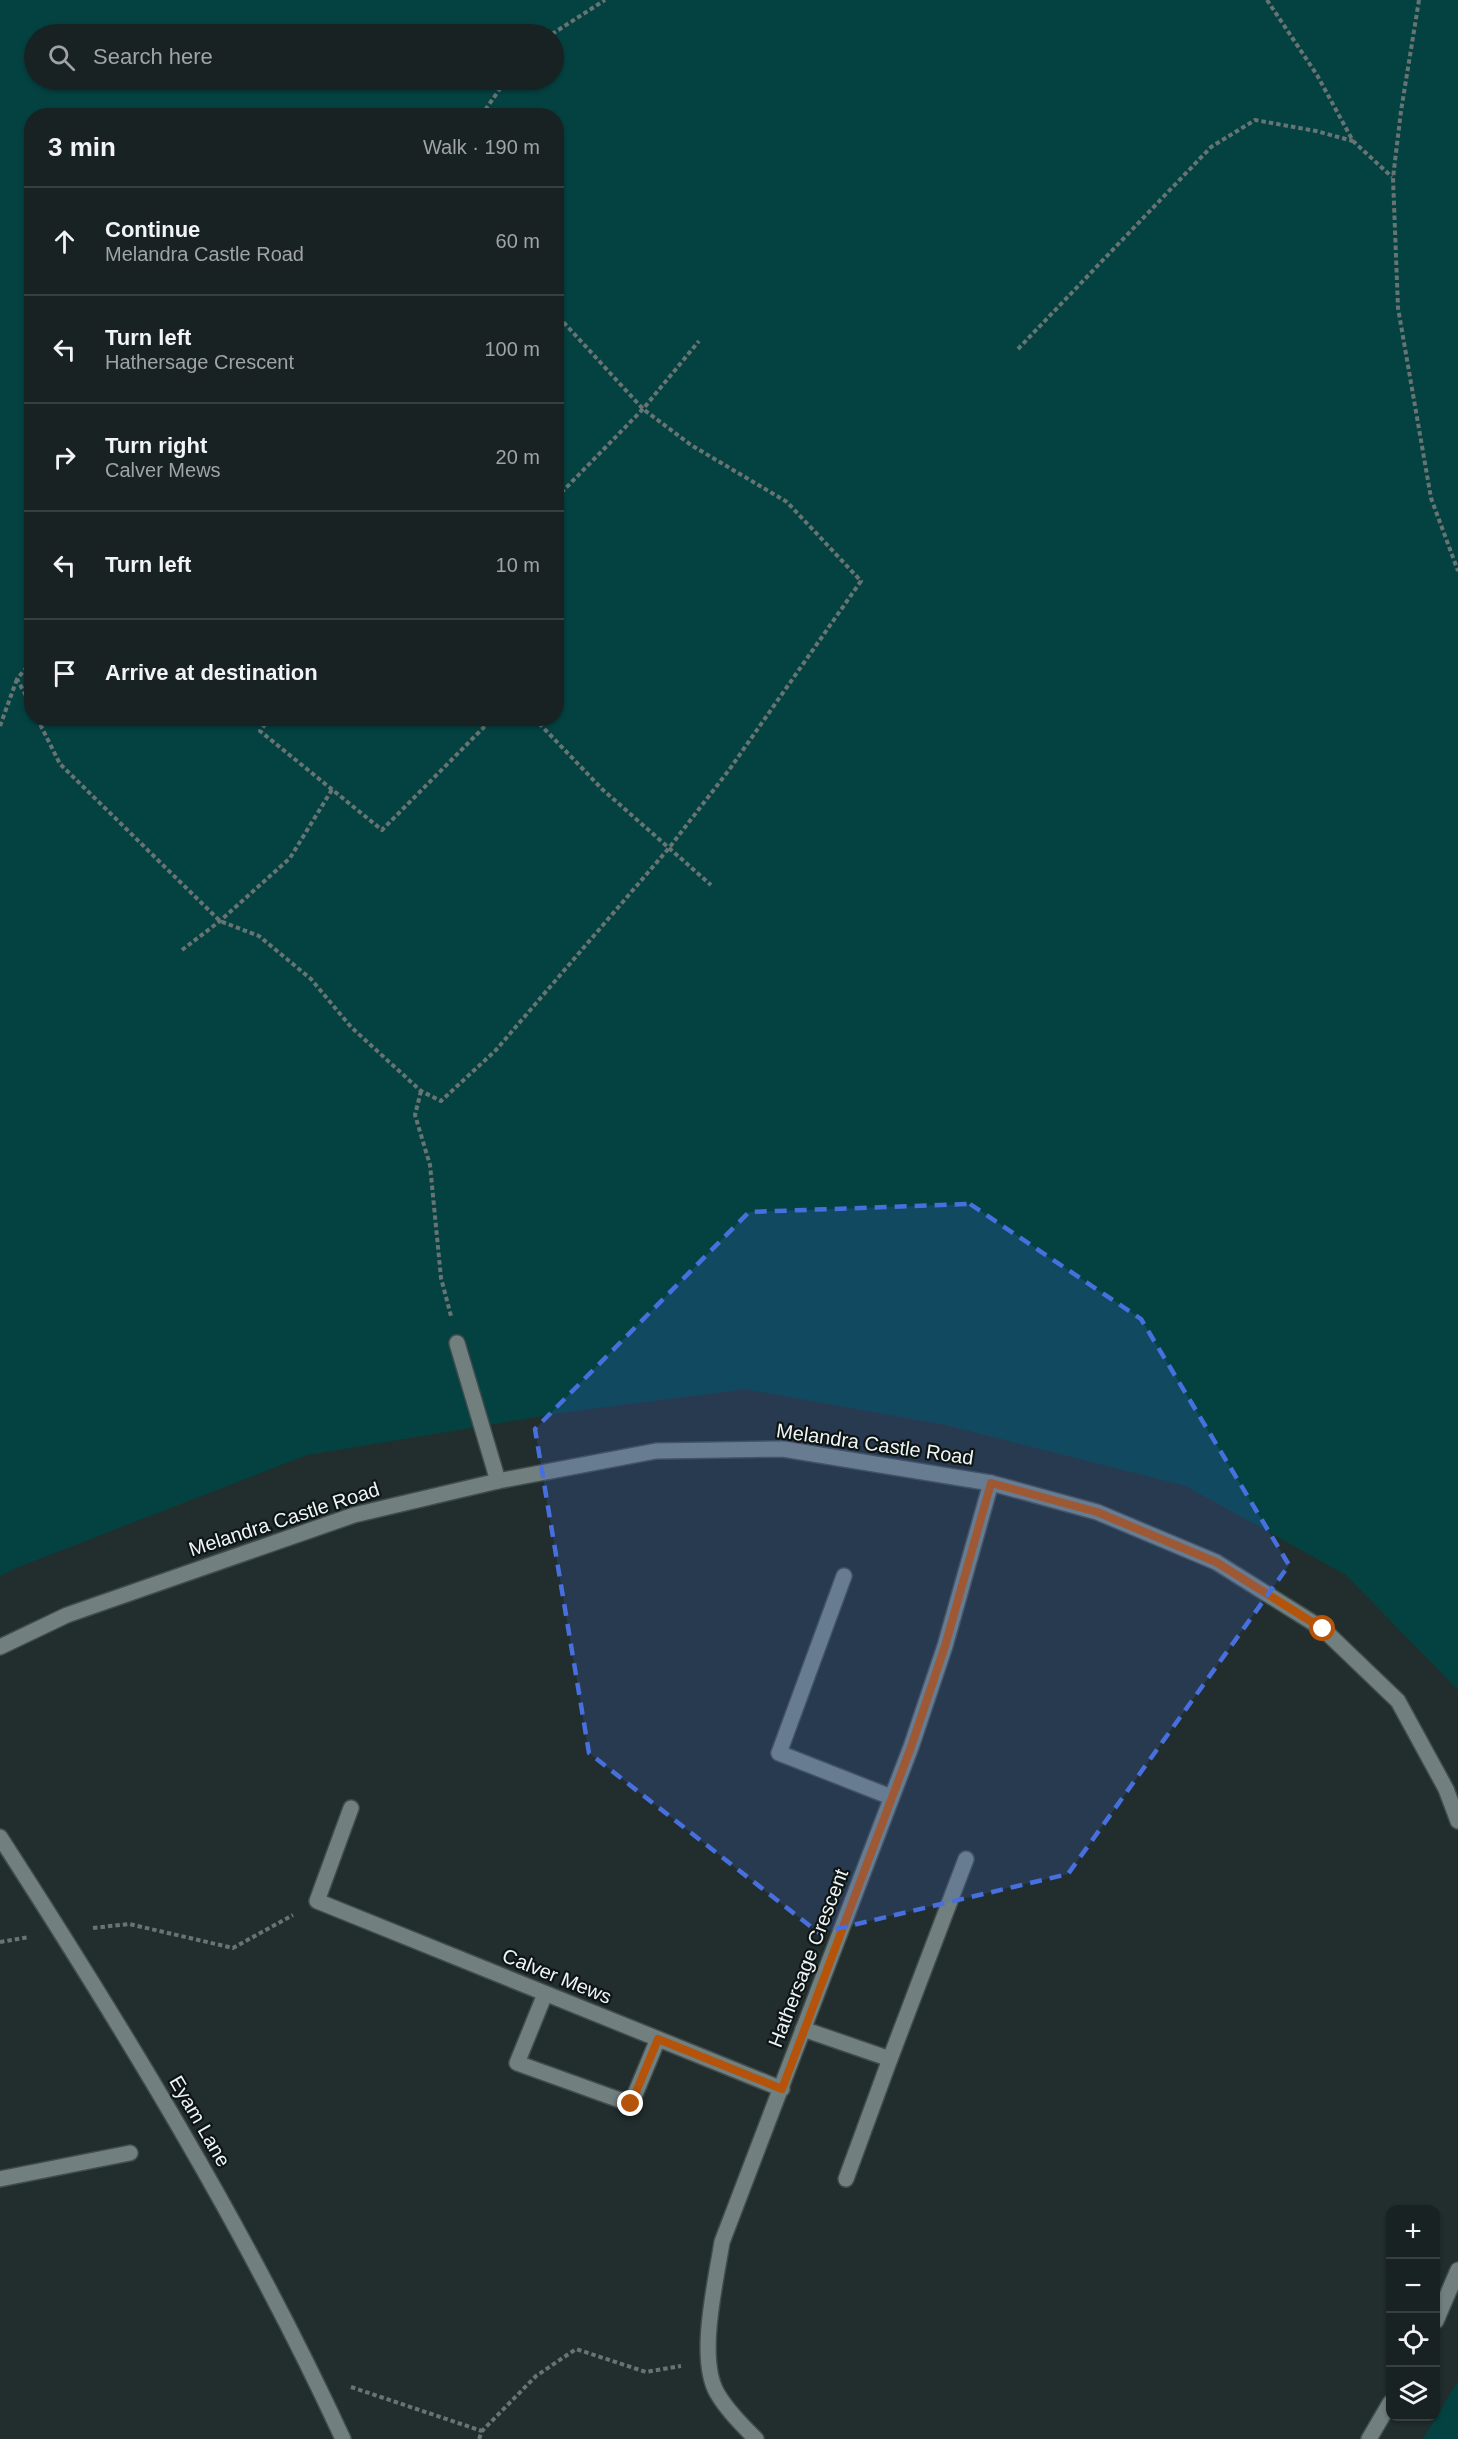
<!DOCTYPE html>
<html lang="en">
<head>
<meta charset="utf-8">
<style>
  :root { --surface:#192222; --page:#262f2f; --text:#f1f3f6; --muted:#9fa4a5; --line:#373f40 }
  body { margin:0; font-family:Arial,sans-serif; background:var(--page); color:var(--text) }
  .controls { position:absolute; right:18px; bottom:18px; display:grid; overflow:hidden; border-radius:12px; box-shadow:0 2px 4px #0004 }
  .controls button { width:54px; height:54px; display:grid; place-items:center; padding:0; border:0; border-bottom:2px solid var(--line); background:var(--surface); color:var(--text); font:30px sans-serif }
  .stop { position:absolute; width:18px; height:18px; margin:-14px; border:4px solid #b45309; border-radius:50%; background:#fff }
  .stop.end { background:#b45309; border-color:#fff; box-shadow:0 2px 6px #0008 }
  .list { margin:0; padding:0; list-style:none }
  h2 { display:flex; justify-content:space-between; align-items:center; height:78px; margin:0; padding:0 24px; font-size:26px }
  h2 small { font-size:20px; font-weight:400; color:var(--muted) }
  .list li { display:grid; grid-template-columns:39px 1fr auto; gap:18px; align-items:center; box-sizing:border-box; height:108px; padding:0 24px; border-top:2px solid var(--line) }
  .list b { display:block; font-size:22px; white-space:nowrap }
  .list p { margin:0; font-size:20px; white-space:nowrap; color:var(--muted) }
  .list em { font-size:20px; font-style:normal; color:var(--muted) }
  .icon { flex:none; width:33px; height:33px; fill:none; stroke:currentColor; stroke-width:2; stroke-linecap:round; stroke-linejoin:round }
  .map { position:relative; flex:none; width:1458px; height:2439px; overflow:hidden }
  .search { position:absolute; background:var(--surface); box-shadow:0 2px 4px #0004; left:24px; top:24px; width:540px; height:66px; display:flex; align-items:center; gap:15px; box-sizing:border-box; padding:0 21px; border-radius:33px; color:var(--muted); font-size:22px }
  .panel { position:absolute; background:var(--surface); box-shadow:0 2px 4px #0004; left:24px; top:108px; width:540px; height:618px; border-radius:24px }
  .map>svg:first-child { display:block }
  .green { fill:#044241; fill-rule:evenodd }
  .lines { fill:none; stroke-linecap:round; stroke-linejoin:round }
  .lane-casing { stroke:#414c4c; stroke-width:18 }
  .street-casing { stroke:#414c4c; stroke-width:18 }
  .path { stroke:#687473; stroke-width:4; stroke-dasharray:4.5 3; stroke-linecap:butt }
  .lane { stroke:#71807f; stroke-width:15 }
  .street { stroke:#71807f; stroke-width:15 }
  .route { stroke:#b45309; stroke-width:8 }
  .marked { fill:#4770de; fill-opacity:0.2; stroke:#4770de; stroke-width:4.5; stroke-dasharray:12 8; stroke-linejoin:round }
  .labels { text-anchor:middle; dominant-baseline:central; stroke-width:4.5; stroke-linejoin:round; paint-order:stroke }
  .street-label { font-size:20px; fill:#eef6f5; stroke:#0f1515 }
</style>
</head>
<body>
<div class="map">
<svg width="1458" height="2439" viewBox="0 0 1458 2439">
  <rect width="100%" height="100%" fill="#212e2d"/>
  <g class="green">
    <path d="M0,0h1458v1690l-112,-115 -160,-89 -240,-61 -201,-36 -178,23 -260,43 -291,113 -16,8zM34,34h520v46h-520zM32,116h524v602h-524z"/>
    <polygon points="1458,2381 1458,2439 1423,2439"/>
  </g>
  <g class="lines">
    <defs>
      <g id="lane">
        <polyline points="457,1343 498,1481"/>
        <polyline points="779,1753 844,1576"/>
        <polyline points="545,1994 517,2063 631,2104 658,2039"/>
        <polyline points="803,2029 890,2059 966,1859"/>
        <polyline points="846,2179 890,2059"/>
      </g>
      <g id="street">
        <polyline points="0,1647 67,1615 354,1515 498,1481 656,1451 783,1449 991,1483 1097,1512 1216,1562 1323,1629 1398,1701 1446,1789 1458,1821"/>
        <polyline points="779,1753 891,1797"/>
        <polyline points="351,1808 317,1901 782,2089"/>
        <path d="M0,1837c125,194 246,392 343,602"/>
        <polyline points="0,2179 130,2153"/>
        <polyline points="1436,2321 1458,2270"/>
        <path d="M756,2439c-14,-14 -29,-29 -39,-46 -20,-35 -1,-112 5,-151l189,-495 34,-101 46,-163"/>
        <polyline points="1369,2439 1390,2403"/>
      </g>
    </defs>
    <use href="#lane" class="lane-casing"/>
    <use href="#street" class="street-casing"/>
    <g class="path">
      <polyline points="1267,0 1317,75 1353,141 1392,177"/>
      <polyline points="1419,0 1401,111 1393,178 1398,308 1431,498 1458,571"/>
      <polyline points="552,34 605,0"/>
      <polyline points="481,116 506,80"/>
      <polyline points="1018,349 1211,147 1255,120 1316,131 1353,141"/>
      <polyline points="556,498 643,409 699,341"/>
      <polyline points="32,661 17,679 32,707"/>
      <polyline points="37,718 60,764 220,921 259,936 311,979 351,1027 421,1091 441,1101 496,1050 669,848 729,770 861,581 787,502 691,445 643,409 556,314"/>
      <polyline points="270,718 260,731 382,830 493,718"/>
      <polyline points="534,718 602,789 711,885"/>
      <polyline points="0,726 17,679"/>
      <polyline points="182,950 220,921 290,858 333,788"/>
      <polyline points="421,1091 415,1115 430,1165 441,1278 451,1316"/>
      <polyline points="93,1928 129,1924 233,1948 293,1915"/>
      <polyline points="0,1942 29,1937"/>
      <polyline points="351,2387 482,2431"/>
      <polyline points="479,2439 482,2431 536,2376 576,2349 646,2372 681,2366"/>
    </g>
    <use href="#lane" class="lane"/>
    <use href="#street" class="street"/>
  </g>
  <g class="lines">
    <polyline class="route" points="631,2104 658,2039 782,2089 911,1747 945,1646 991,1483 1097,1512 1216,1562 1323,1629"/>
  </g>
  <path class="marked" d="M970,1204l171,115 148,246 -221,309 -249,59 -230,-180 -54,-324 214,-217z"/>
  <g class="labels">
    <g class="street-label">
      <text transform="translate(875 1444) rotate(8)">Melandra Castle Road</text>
      <text transform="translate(284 1519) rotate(-18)">Melandra Castle Road</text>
      <text transform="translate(808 1958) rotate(-69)">Hathersage Crescent</text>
      <text transform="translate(557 1976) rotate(22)">Calver Mews</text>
      <text transform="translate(200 2121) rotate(60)">Eyam Lane</text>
    </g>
  </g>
</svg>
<div class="controls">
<button>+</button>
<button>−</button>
<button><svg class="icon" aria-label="locate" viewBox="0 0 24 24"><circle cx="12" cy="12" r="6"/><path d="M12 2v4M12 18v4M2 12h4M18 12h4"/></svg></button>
<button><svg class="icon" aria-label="layers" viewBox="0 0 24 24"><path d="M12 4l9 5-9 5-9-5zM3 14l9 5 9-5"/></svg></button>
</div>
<div class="stop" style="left:1323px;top:1629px"></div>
<div class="stop end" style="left:631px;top:2104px"></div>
<div class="search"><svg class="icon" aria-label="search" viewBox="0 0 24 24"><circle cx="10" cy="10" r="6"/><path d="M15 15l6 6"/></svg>Search here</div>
<section class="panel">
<h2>3 min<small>Walk · 190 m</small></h2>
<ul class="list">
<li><svg class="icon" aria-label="ahead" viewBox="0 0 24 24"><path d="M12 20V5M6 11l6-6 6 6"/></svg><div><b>Continue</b><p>Melandra Castle Road</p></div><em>60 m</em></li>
<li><svg class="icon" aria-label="left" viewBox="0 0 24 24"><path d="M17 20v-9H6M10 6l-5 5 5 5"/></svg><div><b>Turn left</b><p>Hathersage Crescent</p></div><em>100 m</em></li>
<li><svg class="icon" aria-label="right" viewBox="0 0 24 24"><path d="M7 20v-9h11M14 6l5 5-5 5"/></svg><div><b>Turn right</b><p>Calver Mews</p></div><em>20 m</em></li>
<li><svg class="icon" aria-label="left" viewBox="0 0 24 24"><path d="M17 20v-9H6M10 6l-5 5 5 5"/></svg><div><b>Turn left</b></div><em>10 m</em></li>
<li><svg class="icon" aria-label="arrive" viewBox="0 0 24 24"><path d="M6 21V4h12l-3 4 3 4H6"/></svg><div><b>Arrive at destination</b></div></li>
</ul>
</section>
</div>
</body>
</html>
